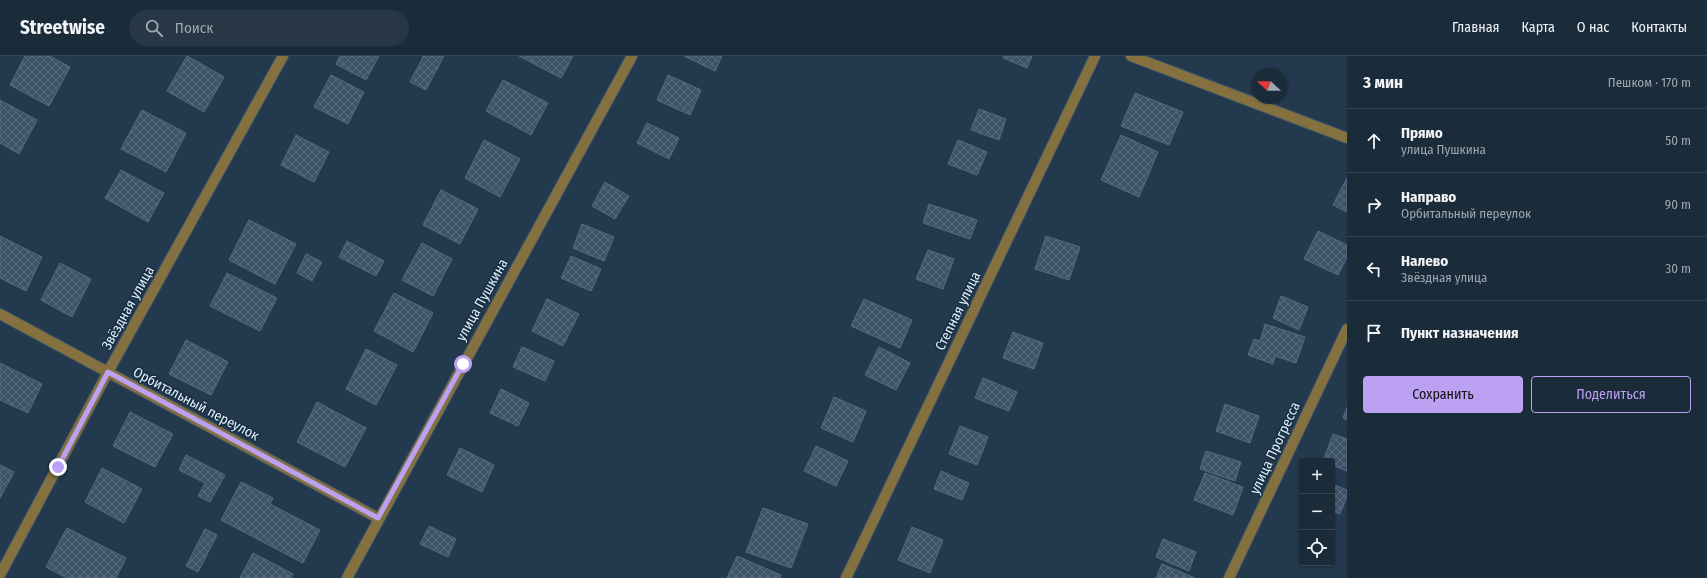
<!DOCTYPE html>
<html lang="ru">
<head>
<meta charset="utf-8">
<style>
  :root { --surface:#1a2b3a; --page:#273745; --text:#f1f3f6; --muted:#9fa7af; --line:#384754; --accent:#bca0f2 }
  body { margin:0; font-family:"Fira Sans Condensed",sans-serif; background:var(--page); color:var(--text) }
  .controls { position:absolute; right:12px; bottom:12px; display:grid; overflow:hidden; border-radius:4px; box-shadow:0 1px 3px #0004 }
  .controls button { width:36px; height:36px; display:grid; place-items:center; padding:0; border:0; border-bottom:1px solid var(--line); background:var(--surface); color:var(--text); font:20px sans-serif }
  .compass { position:absolute; left:1251px; top:12px; width:36px; height:36px; border-radius:50%; background:var(--surface); box-shadow:0 1px 3px #0004; rotate:292deg }
  .stop { position:absolute; width:12px; height:12px; margin:-9px; border:3px solid #bca0f2; border-radius:50%; background:#fff }
  .stop.end { background:#bca0f2; border-color:#fff; box-shadow:0 1px 4px #0008 }
  .list { margin:0; padding:0; list-style:none }
  h2 { display:flex; justify-content:space-between; align-items:center; height:52px; margin:0; padding:0 16px; font-size:17px }
  h2 small { font-size:13px; font-weight:400; color:var(--muted) }
  .list li { display:grid; grid-template-columns:26px 1fr auto; gap:12px; align-items:center; box-sizing:border-box; height:64px; padding:0 16px; border-top:1px solid var(--line) }
  .list b { display:block; font-size:15px; white-space:nowrap }
  .list p { margin:0; font-size:13px; white-space:nowrap; color:var(--muted) }
  .list em { font-size:13px; font-style:normal; color:var(--muted) }
  .actions { display:flex; gap:8px; padding:12px 16px }
  .actions a { flex:1; padding:9px 0; border:1px solid var(--accent); border-radius:4px; text-align:center; font-size:14px; color:var(--accent) }
  .actions .main { background:var(--accent); color:#111 }
  .icon { flex:none; width:22px; height:22px; fill:none; stroke:currentColor; stroke-width:2; stroke-linecap:round; stroke-linejoin:round }
  .map { position:relative; flex:none; width:1347px; height:522px; overflow:hidden }
  header { display:flex; align-items:center; gap:24px; box-sizing:border-box; height:56px; padding:0 20px; background:var(--surface); border-bottom:1px solid var(--line) }
  header strong { font-size:19px }
  nav { display:flex; gap:22px; margin-inline-start:auto; font-size:14px }
  .search { width:280px; height:36px; background:var(--page); display:flex; align-items:center; gap:10px; box-sizing:border-box; padding:0 14px; border-radius:22px; color:var(--muted); font-size:15px }
  main { display:flex }
  aside { flex:1; background:var(--surface) }
  .map>svg:first-child { display:block }
  .building { fill:url(#building-cross-hatch); stroke:#536b82 }
  .lines { fill:none; stroke-linecap:round; stroke-linejoin:round }
  .minor-casing { stroke:#415669; stroke-width:12 }
  .minor { stroke:#84713f; stroke-width:10 }
  .route { stroke:#bca0f2; stroke-width:5 }
  .labels { text-anchor:middle; dominant-baseline:central; stroke-width:3; stroke-linejoin:round; paint-order:stroke }
  .street-label { font-size:14px; fill:#e0eefb; stroke:#192f42 }
</style>
</head>
<body>
<header>
<strong>Streetwise</strong>
<div class="search"><svg class="icon" aria-label="search" viewBox="0 0 24 24"><circle cx="10" cy="10" r="6"/><path d="M15 15l6 6"/></svg>Поиск</div>
<nav><a>Главная</a><a>Карта</a><a>О нас</a><a>Контакты</a></nav>
</header>
<main>
<div class="map">
<svg width="1347" height="522" viewBox="0 0 1347 522">
  <defs>
    <pattern id="building-cross-hatch" width="8" height="8" patternUnits="userSpaceOnUse"><rect width="8" height="8" fill="#3c5368"/><path d="M0 0l8 8M0 8l8-8" fill="none" stroke="#586c7e"/></pattern>
  </defs>
  <rect width="100%" height="100%" fill="#23394d"/>
  <g class="building">
    <polygon points="25,0 50,0 70,11 49,50 10,29"/>
    <polygon points="187,0 224,21 204,56 167,35"/>
    <polygon points="340,0 379,0 366,24 336,8"/>
    <polygon points="422,0 444,0 426,34 410,26 423,1"/>
    <polygon points="519,0 573,0 561,22"/>
    <polygon points="684,0 722,0 715,15"/>
    <polygon points="1004,0 1032,0 1027,12 1003,2"/>
    <polygon points="331,19 364,36 348,68 314,51"/>
    <polygon points="668,19 701,34 690,59 657,44"/>
    <polygon points="503,24 548,47 531,79 486,55"/>
    <polygon points="1135,37 1183,56 1169,89 1121,70"/>
    <polygon points="0,44 37,64 19,98 0,87"/>
    <polygon points="979,53 1006,63 999,84 971,74"/>
    <polygon points="142,54 186,77 166,116 121,93"/>
    <polygon points="647,67 679,82 669,103 637,87"/>
    <polygon points="296,79 329,96 314,126 281,109"/>
    <polygon points="1121,79 1158,96 1139,141 1101,124"/>
    <polygon points="484,84 520,103 500,141 465,122"/>
    <polygon points="958,84 987,96 977,119 948,108"/>
    <polygon points="121,114 164,137 148,166 105,142"/>
    <polygon points="1347,122 1347,156 1333,149"/>
    <polygon points="605,126 629,140 615,163 592,150"/>
    <polygon points="441,134 478,153 460,188 423,169"/>
    <polygon points="929,148 977,164 970,183 923,167"/>
    <polygon points="249,164 296,188 275,228 229,204"/>
    <polygon points="582,168 614,181 604,205 573,192"/>
    <polygon points="1318,175 1347,189 1347,201 1338,219 1304,203"/>
    <polygon points="0,180 42,201 26,235 0,222"/>
    <polygon points="1046,180 1080,191 1069,224 1035,213"/>
    <polygon points="347,185 384,205 376,220 339,201"/>
    <polygon points="422,187 452,203 433,240 402,224"/>
    <polygon points="928,194 954,203 943,233 916,223"/>
    <polygon points="306,198 322,206 312,225 297,217"/>
    <polygon points="571,200 601,213 591,235 561,222"/>
    <polygon points="60,207 91,223 72,261 41,244"/>
    <polygon points="227,217 277,242 260,275 210,250"/>
    <polygon points="394,237 433,257 413,296 374,275"/>
    <polygon points="1281,240 1308,251 1299,274 1273,262"/>
    <polygon points="547,243 579,258 563,290 532,275"/>
    <polygon points="864,243 912,264 900,292 851,270"/>
    <polygon points="1265,268 1305,281 1296,307 1275,300 1273,308 1248,299 1254,283 1260,285"/>
    <polygon points="1013,276 1043,287 1034,313 1003,302"/>
    <polygon points="186,284 228,306 211,339 169,318"/>
    <polygon points="522,291 554,305 545,325 513,311"/>
    <polygon points="879,291 910,307 896,334 865,319"/>
    <polygon points="366,293 397,309 376,349 346,333"/>
    <polygon points="0,307 42,328 28,357 0,344"/>
    <polygon points="983,322 1017,336 1009,355 975,342"/>
    <polygon points="501,333 529,347 518,370 490,357"/>
    <polygon points="834,341 866,355 853,386 821,372"/>
    <polygon points="317,346 366,372 345,411 297,386"/>
    <polygon points="1225,348 1259,360 1250,387 1216,375"/>
    <polygon points="1347,351 1347,364 1343,362"/>
    <polygon points="130,356 173,378 155,411 113,390"/>
    <polygon points="960,370 988,381 977,409 949,398"/>
    <polygon points="1333,378 1347,383 1347,415 1332,409 1332,405 1323,405"/>
    <polygon points="816,390 848,405 836,430 804,415"/>
    <polygon points="460,392 494,409 482,436 447,419"/>
    <polygon points="1206,395 1241,406 1235,425 1200,413"/>
    <polygon points="186,399 225,419 210,446 198,440 205,427 179,414"/>
    <polygon points="0,409 14,416 0,442"/>
    <polygon points="102,412 142,433 124,467 85,446"/>
    <polygon points="941,415 969,427 962,444 934,433"/>
    <polygon points="1205,417 1243,431 1233,459 1194,444"/>
    <polygon points="241,426 273,442 270,448 320,474 303,507 221,464"/>
    <polygon points="1332,428 1347,434 1347,441 1340,458 1332,455"/>
    <polygon points="763,452 808,468 791,512 746,496"/>
    <polygon points="429,470 456,483 448,501 420,488"/>
    <polygon points="912,471 943,484 930,517 898,504"/>
    <polygon points="67,472 126,502 116,522 67,522 46,511"/>
    <polygon points="205,473 217,479 198,516 186,510"/>
    <polygon points="1163,483 1196,496 1189,515 1156,501"/>
    <polygon points="253,497 293,518 291,522 240,522"/>
    <polygon points="737,500 781,519 780,522 727,522"/>
    <polygon points="1162,508 1195,522 1156,522"/>
  </g>
  <g class="lines">
    <defs>
      <g id="minor">
        <polyline points="1131,0 1347,82"/>
        <polyline points="0,258 378,462"/>
        <polyline points="0,519 108,316 283,0"/>
        <polyline points="347,522 632,0"/>
        <polyline points="846,522 1095,0"/>
        <polyline points="1229,522 1347,273"/>
      </g>
    </defs>
    <use href="#minor" class="minor-casing"/>
    <use href="#minor" class="minor"/>
  </g>
  <g class="lines">
    <polyline class="route" points="58,411 108,316 378,462 463,308"/>
  </g>
  <g class="labels">
    <g class="street-label">
      <text transform="translate(482 244) rotate(-61)">улица Пушкина</text>
      <text transform="translate(128 252) rotate(-61)">Звёздная улица</text>
      <text transform="translate(958 255) rotate(-64)">Степная улица</text>
      <text transform="translate(196 348) rotate(28)">Орбитальный переулок</text>
      <text transform="translate(1275 392) rotate(-65)">улица Прогресса</text>
    </g>
  </g>
</svg>
<div class="controls">
<button>+</button>
<button>−</button>
<button><svg class="icon" aria-label="locate" viewBox="0 0 24 24"><circle cx="12" cy="12" r="6"/><path d="M12 2v4M12 18v4M2 12h4M18 12h4"/></svg></button>
</div>
<svg class="compass" viewBox="-18 -18 36 36"><path d="M0-13l5 13h-10z" fill="#e53935"/><path d="M0 13l5-13h-10z" fill="#9fa7af"/></svg>
<div class="stop" style="left:463px;top:308px"></div>
<div class="stop end" style="left:58px;top:411px"></div>
</div>
<aside>
<h2>3 мин<small>Пешком · 170 m</small></h2>
<ul class="list">
<li><svg class="icon" aria-label="ahead" viewBox="0 0 24 24"><path d="M12 20V5M6 11l6-6 6 6"/></svg><div><b>Прямо</b><p>улица Пушкина</p></div><em>50 m</em></li>
<li><svg class="icon" aria-label="right" viewBox="0 0 24 24"><path d="M7 20v-9h11M14 6l5 5-5 5"/></svg><div><b>Направо</b><p>Орбитальный переулок</p></div><em>90 m</em></li>
<li><svg class="icon" aria-label="left" viewBox="0 0 24 24"><path d="M17 20v-9H6M10 6l-5 5 5 5"/></svg><div><b>Налево</b><p>Звёздная улица</p></div><em>30 m</em></li>
<li><svg class="icon" aria-label="arrive" viewBox="0 0 24 24"><path d="M6 21V4h12l-3 4 3 4H6"/></svg><div><b>Пункт назначения</b></div></li>
</ul>
<div class="actions"><a class="main">Сохранить</a><a>Поделиться</a></div>
</aside>
</main>
</body>
</html>
